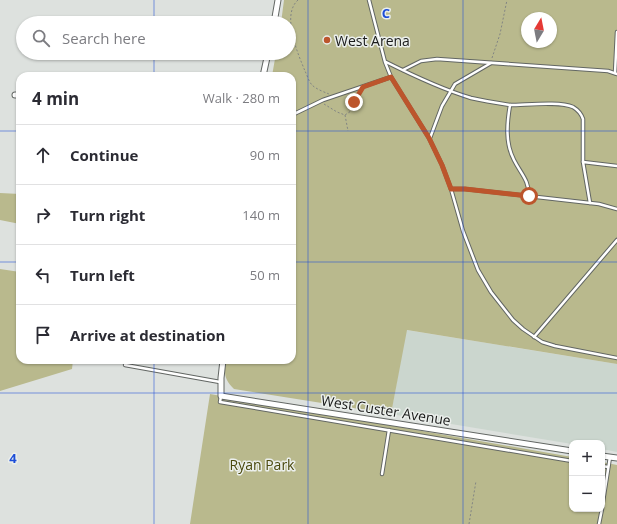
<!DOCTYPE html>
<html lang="en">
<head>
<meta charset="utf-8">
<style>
  :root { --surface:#fff; --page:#f7f7f7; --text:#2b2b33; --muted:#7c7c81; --line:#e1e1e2 }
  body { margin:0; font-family:"Open Sans",sans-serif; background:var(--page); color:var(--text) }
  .controls { position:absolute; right:12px; bottom:12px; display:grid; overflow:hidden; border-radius:8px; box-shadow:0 1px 3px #0004 }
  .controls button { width:36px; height:36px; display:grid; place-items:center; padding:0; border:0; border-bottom:1px solid var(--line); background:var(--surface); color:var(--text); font:20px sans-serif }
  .compass { position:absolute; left:521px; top:12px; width:36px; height:36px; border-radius:50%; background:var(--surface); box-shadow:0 1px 3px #0004; rotate:10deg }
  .stop { position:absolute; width:12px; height:12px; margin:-9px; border:3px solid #bc552c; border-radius:50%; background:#fff }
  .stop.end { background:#bc552c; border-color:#fff; box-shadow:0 1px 4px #0008 }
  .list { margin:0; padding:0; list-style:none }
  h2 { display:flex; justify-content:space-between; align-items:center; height:52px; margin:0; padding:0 16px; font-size:17px }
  h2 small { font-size:13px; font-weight:400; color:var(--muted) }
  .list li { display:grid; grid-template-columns:26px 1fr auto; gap:12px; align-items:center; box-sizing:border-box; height:60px; padding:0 16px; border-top:1px solid var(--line) }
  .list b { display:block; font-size:15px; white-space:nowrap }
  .list em { font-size:13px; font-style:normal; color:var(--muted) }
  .icon { flex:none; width:22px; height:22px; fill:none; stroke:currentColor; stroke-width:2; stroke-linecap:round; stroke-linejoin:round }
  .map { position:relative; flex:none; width:617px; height:524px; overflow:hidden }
  .search { position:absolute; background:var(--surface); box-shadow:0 1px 3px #0004; left:16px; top:16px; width:280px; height:44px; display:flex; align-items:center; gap:10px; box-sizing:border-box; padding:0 14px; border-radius:22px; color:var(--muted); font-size:15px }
  .panel { position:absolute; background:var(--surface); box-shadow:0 1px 3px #0004; left:16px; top:72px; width:280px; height:292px; border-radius:12px }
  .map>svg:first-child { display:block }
  .built { fill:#cbd6ce }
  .green { fill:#b9b98d; fill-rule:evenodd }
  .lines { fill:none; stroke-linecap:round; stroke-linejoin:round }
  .lane-casing { stroke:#626663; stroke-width:4.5 }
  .street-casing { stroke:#626663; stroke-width:7 }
  .path { stroke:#828583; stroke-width:1; stroke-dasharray:2 2; stroke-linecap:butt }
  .lane { stroke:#fff; stroke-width:2.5 }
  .street { stroke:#fff; stroke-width:5 }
  .route { stroke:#bc552c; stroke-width:5 }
  .grid { fill:none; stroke:#1d4ed8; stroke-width:1; stroke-opacity:0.55 }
  .poi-dot { fill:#bc552c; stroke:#ebefec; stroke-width:1.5 }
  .labels { text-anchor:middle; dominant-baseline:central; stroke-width:3; stroke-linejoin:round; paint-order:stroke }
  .poi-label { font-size:14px; fill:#1a1b1a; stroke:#ebefec; text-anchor:start }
  .street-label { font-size:14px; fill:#1a1b1a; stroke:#ebefec }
  .park-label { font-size:14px; fill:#4a490d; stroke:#ebefec }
  .grid-label { font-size:13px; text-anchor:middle; font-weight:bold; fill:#1d4ed8; stroke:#ebefec; stroke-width:3; stroke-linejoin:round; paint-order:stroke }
</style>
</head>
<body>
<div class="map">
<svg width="617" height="524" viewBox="0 0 617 524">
  <rect width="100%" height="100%" fill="#dde1de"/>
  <polygon class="built" points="406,330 617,364 617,452 602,449 602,443 572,443 572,444 391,414"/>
  <g class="green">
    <path d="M284,0h333v364l-210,-34 -16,84 -157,-25c-10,-10 -10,-15 -8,-29h66v-284h-20l4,-23h13v-30h-8zM527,18h24v24h-24z"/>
    <polygon points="0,193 20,194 20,224 0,220"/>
    <polygon points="0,269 20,272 20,360 73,360 72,369 0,391"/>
    <polygon points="210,394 572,457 572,509 602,509 602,462 617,465 617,524 190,524"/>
  </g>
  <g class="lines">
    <defs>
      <g id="lane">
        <polyline points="369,0 385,62 391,77 429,138 442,165 451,189 463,231 478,270 491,292 513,320 523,329 542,342 555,346 617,358"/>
        <path d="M386,62c28,14 55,27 85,36 13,3 26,5 39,7 -3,18 -5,38 4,55 7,14 15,20 15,36"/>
        <polyline points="403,70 421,61 437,59 608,71 617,74"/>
        <polyline points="615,73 617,32"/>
        <path d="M510,105c16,0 50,-4 63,2 5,3 8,6 10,12v43"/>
        <polyline points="292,115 323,100 391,77"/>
        <polyline points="430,138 442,106 455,84 491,63"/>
        <polyline points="451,189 465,189 599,204 617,209"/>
        <polyline points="590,203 583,162 617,166"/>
        <polyline points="534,337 617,240"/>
        <polyline points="125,365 220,382"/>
        <polyline points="221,396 220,402 572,461"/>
        <polyline points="602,466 608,467"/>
        <polyline points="382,474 389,430"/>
        <polyline points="602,508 610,457"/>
        <polyline points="599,524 602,509"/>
      </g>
      <g id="street">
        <polyline points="274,23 278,0"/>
        <polyline points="263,76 268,53"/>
        <polyline points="15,95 20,95"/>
        <polyline points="223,360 221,378 221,396 572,451"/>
        <polyline points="602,456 617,458"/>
      </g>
    </defs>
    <use href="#lane" class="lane-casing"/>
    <use href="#street" class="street-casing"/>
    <g class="path">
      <path d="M298,0c-17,15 0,54 7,71 2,4 4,11 7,14 4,4 12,7 17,9"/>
      <polyline points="492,58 500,34 507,0"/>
      <polyline points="324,104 337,112 345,115 351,111 359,93"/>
      <polyline points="345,115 348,131"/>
      <polyline points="469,524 476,481"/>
    </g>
    <use href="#lane" class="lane"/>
    <use href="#street" class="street"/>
  </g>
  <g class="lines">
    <polyline class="route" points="354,102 363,87 391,77 429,138 442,165 451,189 465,189 529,196"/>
  </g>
  <path class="grid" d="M154,0v23M308,0v524M463,0v524M154,53v23M0,131h20M292,131h325M0,262h20M292,262h325M154,360v164M0,393h617"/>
  <circle class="poi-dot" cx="327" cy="40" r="4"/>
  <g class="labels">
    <g class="poi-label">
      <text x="335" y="40">West Arena</text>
    </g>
    <g class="street-label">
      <text transform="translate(386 410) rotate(9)">West Custer Avenue</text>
    </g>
    <g class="park-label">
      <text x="262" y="464">Ryan Park</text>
    </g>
  </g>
  <g class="grid-label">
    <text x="386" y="18">C</text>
    <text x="13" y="463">4</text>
  </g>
</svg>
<div class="controls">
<button>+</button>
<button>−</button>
</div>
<svg class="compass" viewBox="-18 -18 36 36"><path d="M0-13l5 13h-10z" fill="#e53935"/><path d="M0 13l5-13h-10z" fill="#7c7c81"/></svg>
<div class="stop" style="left:529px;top:196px"></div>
<div class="stop end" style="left:354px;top:102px"></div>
<div class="search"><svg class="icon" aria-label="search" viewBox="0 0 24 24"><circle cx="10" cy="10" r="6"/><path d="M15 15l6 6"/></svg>Search here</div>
<section class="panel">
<h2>4 min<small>Walk · 280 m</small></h2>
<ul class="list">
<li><svg class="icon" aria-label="ahead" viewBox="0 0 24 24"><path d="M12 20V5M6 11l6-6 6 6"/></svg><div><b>Continue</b></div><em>90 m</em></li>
<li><svg class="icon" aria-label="right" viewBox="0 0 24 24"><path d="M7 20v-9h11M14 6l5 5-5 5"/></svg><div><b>Turn right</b></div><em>140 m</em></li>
<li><svg class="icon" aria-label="left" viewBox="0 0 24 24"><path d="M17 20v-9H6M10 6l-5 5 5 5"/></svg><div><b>Turn left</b></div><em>50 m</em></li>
<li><svg class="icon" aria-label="arrive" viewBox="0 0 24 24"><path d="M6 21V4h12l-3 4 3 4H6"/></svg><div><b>Arrive at destination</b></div></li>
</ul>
</section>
</div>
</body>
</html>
